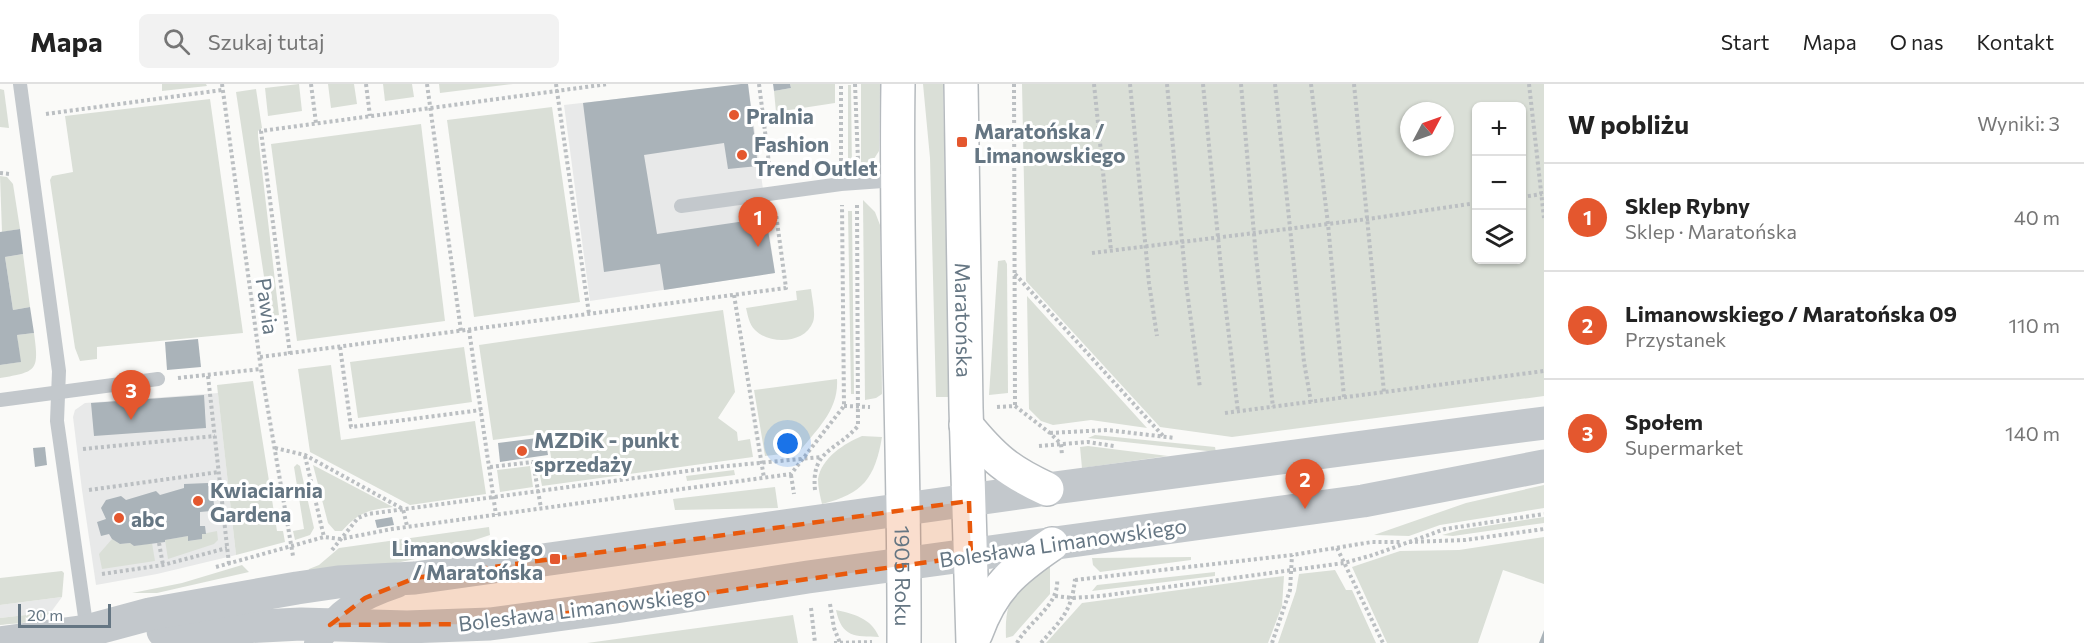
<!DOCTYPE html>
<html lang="pl">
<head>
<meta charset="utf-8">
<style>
  :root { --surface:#fff; --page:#f2f2f2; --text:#222; --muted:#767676; --line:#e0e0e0; --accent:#e4572e }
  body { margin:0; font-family:Commissioner,sans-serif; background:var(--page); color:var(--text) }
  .controls { position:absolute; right:18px; top:18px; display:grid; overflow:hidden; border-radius:9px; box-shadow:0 2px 4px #0004 }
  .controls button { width:54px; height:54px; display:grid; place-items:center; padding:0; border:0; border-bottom:2px solid var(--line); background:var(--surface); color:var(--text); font:30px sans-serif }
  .compass { position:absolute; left:1400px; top:18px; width:54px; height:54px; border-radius:50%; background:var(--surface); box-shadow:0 2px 4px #0004; rotate:49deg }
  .scale { position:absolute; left:18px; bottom:15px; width:93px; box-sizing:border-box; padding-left:6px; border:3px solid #657683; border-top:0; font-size:16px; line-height:21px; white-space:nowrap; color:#657683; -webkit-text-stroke:4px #fff; paint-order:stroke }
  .you { position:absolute; left:788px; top:360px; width:21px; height:21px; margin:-15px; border:4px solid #fff; border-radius:50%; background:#1a73e8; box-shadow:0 0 0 9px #1a73e833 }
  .badge { display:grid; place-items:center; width:39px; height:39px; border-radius:50%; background:var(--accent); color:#fff; font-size:20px; font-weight:700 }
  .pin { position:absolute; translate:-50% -50px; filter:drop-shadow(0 2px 3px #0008) }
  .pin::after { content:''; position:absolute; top:32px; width:21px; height:18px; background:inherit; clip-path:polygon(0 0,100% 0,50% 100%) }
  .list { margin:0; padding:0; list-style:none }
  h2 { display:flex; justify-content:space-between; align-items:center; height:78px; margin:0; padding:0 24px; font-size:26px }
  h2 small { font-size:20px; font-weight:400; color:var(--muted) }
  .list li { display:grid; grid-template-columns:39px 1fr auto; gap:18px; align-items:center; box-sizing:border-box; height:108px; padding:0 24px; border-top:2px solid var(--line) }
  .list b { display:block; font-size:22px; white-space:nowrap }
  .list p { margin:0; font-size:20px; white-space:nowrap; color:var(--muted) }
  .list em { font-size:20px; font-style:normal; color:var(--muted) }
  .icon { flex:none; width:33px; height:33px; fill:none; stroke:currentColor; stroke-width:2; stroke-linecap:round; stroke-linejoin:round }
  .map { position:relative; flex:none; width:1544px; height:559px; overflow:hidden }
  header { display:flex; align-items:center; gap:36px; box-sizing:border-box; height:84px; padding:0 30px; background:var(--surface); border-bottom:2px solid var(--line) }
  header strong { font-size:28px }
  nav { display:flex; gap:33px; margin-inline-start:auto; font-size:21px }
  .search { width:420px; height:54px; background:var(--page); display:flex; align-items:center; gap:15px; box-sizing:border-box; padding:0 21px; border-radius:9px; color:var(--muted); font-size:22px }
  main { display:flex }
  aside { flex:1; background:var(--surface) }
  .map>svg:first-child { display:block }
  .built { fill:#e8e9e9 }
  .green { fill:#dadfd7; fill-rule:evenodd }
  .building { fill:#aab3b9 }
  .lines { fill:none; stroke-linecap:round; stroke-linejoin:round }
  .primary-casing { stroke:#b5babe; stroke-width:36 }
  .path { stroke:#bbbfc2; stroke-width:4; stroke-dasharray:3 3; stroke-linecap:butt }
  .service { stroke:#c3c8cc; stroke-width:14 }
  .minor { stroke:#c3c8cc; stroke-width:26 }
  .tertiary { stroke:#c3c8cc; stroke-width:33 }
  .primary { stroke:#fff; stroke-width:33 }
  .marked { fill:#e8590c; fill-opacity:0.2; stroke:#e8590c; stroke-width:4.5; stroke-dasharray:12 8; stroke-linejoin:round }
  .poi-dot { fill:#e4572e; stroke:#fff; stroke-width:2 }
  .labels { text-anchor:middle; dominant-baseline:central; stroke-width:6; stroke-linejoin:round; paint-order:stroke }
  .poi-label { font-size:21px; font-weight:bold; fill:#657683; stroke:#fff; text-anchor:start }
  .street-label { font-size:21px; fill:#657683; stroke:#fff }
</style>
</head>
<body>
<header>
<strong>Mapa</strong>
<div class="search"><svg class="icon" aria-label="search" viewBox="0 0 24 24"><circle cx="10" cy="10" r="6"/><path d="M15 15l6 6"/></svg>Szukaj tutaj</div>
<nav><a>Start</a><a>Mapa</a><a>O nas</a><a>Kontakt</a></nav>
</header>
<main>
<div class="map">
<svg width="1544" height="559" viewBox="0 0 1544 559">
  <rect width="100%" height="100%" fill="#fafaf8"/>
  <g class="built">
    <polygon points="748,0 775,189 590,217 564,21"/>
    <polygon points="218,309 236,471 157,490 96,501 82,406 73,333 75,326 85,319"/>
    <polygon points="62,513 51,528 0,534 0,521"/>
  </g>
  <g class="green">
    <polygon points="162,0 206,0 207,2 162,7"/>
    <polygon points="299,0 302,27 268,32 265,4"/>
    <polygon points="328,0 354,0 357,20 331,24"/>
    <polygon points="383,0 412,0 414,13 385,17"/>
    <polygon points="439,0 513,0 440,9"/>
    <polygon points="790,0 835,0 835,19 776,28 774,7 791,4"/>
    <polygon points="861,0 880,0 879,67 872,78 861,86"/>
    <polygon points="923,0 943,0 949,313 936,313 930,74"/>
    <path d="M1022,0h522v312l-312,41 -72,-10 -134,-146zM1522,22v154h-46v-154zM1409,27h36v36h-36z"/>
    <polygon points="848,1 851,1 852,89 848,89"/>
    <polygon points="0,5 4,6 9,44 0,43"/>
    <polygon points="256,5 262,44 258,47 258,52 279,231 270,232 236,8"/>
    <polygon points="210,15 243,249 97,263 97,275 80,277 75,264 50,96 52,92 73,88 65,32"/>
    <polygon points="552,23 580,218 474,233 447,36"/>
    <polygon points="421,40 445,237 297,257 271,60"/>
    <polygon points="0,92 7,93 13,100 20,145 2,148"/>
    <polygon points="863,116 875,128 880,141 882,310 876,314 865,316"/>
    <polygon points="848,127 852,127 854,310 851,310"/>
    <polygon points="23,170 30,223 13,226 5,173"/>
    <polygon points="1005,176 1007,180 1008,309 989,311 998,177"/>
    <path d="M811,205c1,10 5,24 2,33 -8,22 -44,23 -58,8 -6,-6 -7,-14 -9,-22l51,-8 -1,-9z"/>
    <polygon points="1027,212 1147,344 1091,336 1053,341 1041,337 1029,325"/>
    <polygon points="723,226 735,308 718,334 737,348 738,357 750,355 753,373 542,402 538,382 552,379 547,349 493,356 479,261"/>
    <path d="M34,249c5,37 4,39 -34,45v-13l20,-3 -3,-27z"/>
    <polygon points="464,263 472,318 358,334 350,278"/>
    <polygon points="331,281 341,356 475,337 486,410 410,421 310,368 298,285"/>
    <path d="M837,295c2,31 -20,50 -38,73l-34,4 -11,-66z"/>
    <polygon points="253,297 277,447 283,447 285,458 236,471 217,301"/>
    <polygon points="1095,351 1215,363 1216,368 1088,354"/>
    <path d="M862,352l20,1c-7,41 -19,57 -60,67 -2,-8 -4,-17 -4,-25 3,-21 27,-36 44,-43z"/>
    <polygon points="1088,362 1168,372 1082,384 1080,363"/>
    <polygon points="297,380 300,382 314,444 310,451 295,456 293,447 304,445 294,383"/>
    <path d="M313,381l80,42c-25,3 -34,5 -51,24h-7l-7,-8z"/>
    <polygon points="530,382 533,403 500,408 497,386"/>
    <polygon points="734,386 735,391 687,397 686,392"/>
    <polygon points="1544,401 1544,424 1440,441 1409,452 1374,451 1466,419"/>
    <polygon points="775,403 778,424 675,426 673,415"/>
    <polygon points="1544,433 1544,439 1453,452 1442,451 1460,446"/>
    <polygon points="489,443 490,451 420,474 391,480 306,493 309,485 319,481 339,464"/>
    <polygon points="217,447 218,456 214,460 168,475 165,456 188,452 189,457 201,455 202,450"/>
    <polygon points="1544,453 1544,500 1503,486 1478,559 1387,559 1352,483 1400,467 1459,466"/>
    <polygon points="112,455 120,460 130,459 134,462 152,459 155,477 102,485 99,470"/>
    <polygon points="1191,473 1191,476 1100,488 1093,481 1092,474"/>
    <polygon points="242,481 249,488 157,509 132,509 182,499"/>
    <path d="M1050,481v29l-37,42 -7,2c-2,-44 11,-50 44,-73z"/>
    <polygon points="1335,486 1346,506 1352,506 1376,559 1278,559 1296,507 1299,490"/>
    <polygon points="62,487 64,489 62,513 0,521 0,494"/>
    <polygon points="1215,488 1215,492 1092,507 1097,501"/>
    <polygon points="1284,492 1282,522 1268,559 1046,559 1082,519"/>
    <path d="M836,526c18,4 35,8 43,27 -24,-1 -37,1 -43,-27z"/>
    <path d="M51,528c-12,12 -34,11 -51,13v-7z"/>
    <polygon points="793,531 798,559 587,559"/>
  </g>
  <g class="building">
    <polygon points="741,0 748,0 758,82 728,85 724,59 644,71 657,150 766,134 775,189 664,206 660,180 604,188 583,19"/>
    <polygon points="773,0 790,0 791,4 774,7"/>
    <polygon points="20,145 23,170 5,173 13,226 30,223 34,249 17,251 21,278 0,281 0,148"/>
    <polygon points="198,255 201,283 167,286 165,258"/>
    <polygon points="204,311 206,344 94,352 91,319"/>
    <polygon points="545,353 548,371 500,378 498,359"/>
    <polygon points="45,363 47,381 35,383 33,364"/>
    <polygon points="208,399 208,402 212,403 214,421 211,427 200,428 200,442 205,442 206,450 202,450 202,455 188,457 188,452 165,456 165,458 134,462 130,459 120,460 112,455 109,450 101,452 97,438 106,435 101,424 106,416 121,412 126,416 156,407 160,411 184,404 184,400"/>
    <polygon points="392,433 394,441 377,444 375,436"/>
    <polygon points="1544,546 1544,559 1539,559"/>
  </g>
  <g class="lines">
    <defs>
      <g id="primary">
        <path id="s1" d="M898,0c-3,186 7,373 6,559"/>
        <path id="s2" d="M961,0l5,324 7,235"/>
        <path d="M966,341c27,33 42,46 81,64"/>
        <path d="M976,549c16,-45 38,-63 76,-89"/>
      </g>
    </defs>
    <use href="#primary" class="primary-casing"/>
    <g class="path">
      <polyline points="222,0 261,285 293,472"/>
      <polyline points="311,0 316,39"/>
      <polyline points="366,0 370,32"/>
      <polyline points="427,0 461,247"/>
      <polyline points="556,0 589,230"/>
      <polyline points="759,0 770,87"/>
      <polyline points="855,0 858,77"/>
      <polyline points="1014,0 1015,322"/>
      <polyline points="1094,0 1111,166"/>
      <polyline points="1130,0 1149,199 1157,252"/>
      <polyline points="1167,0 1186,199 1200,304"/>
      <polyline points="1203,0 1221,184 1238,328"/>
      <polyline points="1241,0 1256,173 1273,323"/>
      <polyline points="1275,0 1304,278 1311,318"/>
      <polyline points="1311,0 1328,140 1344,313"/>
      <polyline points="1354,0 1384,308"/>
      <polyline points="1529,0 1544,134"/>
      <polyline points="46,30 222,6"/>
      <polyline points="841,77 841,0"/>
      <polyline points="0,89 10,90"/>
      <polyline points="1522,113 1542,110"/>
      <polyline points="1092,169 1368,135 1476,119"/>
      <polyline points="1015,190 1164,353"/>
      <polyline points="734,211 764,394"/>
      <polyline points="469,246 496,431"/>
      <polyline points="340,263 351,343 481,326"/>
      <polyline points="290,270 261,47 608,0"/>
      <polyline points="260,273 786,204 776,130"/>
      <polyline points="208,292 229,480"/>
      <polyline points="178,294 261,285"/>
      <polyline points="844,322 870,323"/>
      <polyline points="997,323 1015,322 1050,349 1061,360 1062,371"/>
      <polyline points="1225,329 1544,287"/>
      <polyline points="1050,349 1107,346 1175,354"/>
      <polyline points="1039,362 1088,358 1114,362"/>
      <polyline points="275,364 305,371 403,425 407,442"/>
      <polyline points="83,365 215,352"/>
      <polyline points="305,372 324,453"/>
      <polyline points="490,383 533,378 541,424"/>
      <polyline points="791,391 794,410"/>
      <polyline points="89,406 219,388"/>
      <path d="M815,406c-4,-40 20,-38 43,-64l-1,-222"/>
      <polyline points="1409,458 1465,456 1544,445"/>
      <polyline points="159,459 163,481"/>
      <polyline points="1337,464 1383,559"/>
      <polyline points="332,466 358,434 368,430 717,383 821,373"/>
      <polyline points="216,483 324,453 341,455 392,445 791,390 844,322 842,121"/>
      <polyline points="102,490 163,481 227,464"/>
      <polyline points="1075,496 1292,471 1372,458 1402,458"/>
      <polyline points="1055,512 1073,514 1101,512 1344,479 1373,471 1445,445 1544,430"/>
      <polyline points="830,520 834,544 840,559"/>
      <polyline points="811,524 815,559"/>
      <polyline points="834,559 872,558"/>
      <path d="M1017,559c11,-21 43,-38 40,-64"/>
      <path d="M1041,559c20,-23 31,-32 34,-64"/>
      <polyline points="1272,559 1290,506 1292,471"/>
    </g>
    <g class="service">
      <polyline points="20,0 59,287 57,337 87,547"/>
      <polyline points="681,122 841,100 897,96"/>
      <polyline points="0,316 158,295"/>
    </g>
    <path class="minor" d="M317,559c21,-33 44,-46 80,-58"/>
    <g class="tertiary">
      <polyline points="163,547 301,540 407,543 490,540 616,523 808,493 1363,417 1544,382"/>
      <polyline points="0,559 87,547 150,530 297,504 338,498 415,494 1047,405 1544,339"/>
    </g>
    <use href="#primary" class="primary"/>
  </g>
  <path class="marked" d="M969,417l2,55 -481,68 -160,1 35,-27 50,-20z"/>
  <g class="poi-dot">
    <circle cx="734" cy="31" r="6"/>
    <rect x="956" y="52" width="12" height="12" rx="3"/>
    <circle cx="742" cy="71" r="6"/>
    <circle cx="522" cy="367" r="6"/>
    <circle cx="198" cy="417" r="6"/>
    <circle cx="119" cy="434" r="6"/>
    <rect x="549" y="469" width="12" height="12" rx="3"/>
  </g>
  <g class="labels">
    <g class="poi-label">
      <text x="746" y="31">Pralnia</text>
      <text x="974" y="46">Maratońska /<tspan x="974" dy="24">Limanowskiego</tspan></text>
      <text x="754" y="59">Fashion<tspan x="754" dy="24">Trend Outlet</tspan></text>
      <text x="534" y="355">MZDiK - punkt<tspan x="534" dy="24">sprzedaży</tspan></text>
      <text x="210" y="405">Kwiaciarnia<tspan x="210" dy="24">Gardena</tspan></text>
      <text x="131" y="434">abc</text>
      <text x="543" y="463" text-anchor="end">Limanowskiego<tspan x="543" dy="24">/ Maratońska</tspan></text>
    </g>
    <g class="street-label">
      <text transform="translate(268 222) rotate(82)">Pawia</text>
      <text stroke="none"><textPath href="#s2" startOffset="236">Maratońska</textPath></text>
      <text transform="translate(1063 458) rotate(-8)">Bolesława Limanowskiego</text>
      <text stroke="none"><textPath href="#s1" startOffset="492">1905 Roku</textPath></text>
      <text transform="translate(582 524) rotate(-7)">Bolesława Limanowskiego</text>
    </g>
  </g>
</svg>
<div class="controls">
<button>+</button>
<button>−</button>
<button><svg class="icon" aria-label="layers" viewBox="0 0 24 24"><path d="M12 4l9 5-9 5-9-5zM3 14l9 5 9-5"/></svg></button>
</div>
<svg class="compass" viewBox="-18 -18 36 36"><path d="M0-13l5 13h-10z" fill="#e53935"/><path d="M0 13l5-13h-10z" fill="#767676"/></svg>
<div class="scale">20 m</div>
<div class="you"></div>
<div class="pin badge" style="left:758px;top:163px">1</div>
<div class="pin badge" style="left:1305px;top:425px">2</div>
<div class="pin badge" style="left:131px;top:336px">3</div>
</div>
<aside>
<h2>W pobliżu<small>Wyniki: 3</small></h2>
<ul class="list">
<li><span class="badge">1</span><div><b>Sklep Rybny</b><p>Sklep · Maratońska</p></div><em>40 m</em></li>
<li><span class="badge">2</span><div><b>Limanowskiego / Maratońska 09</b><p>Przystanek</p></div><em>110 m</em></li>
<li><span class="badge">3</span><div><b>Społem</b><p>Supermarket</p></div><em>140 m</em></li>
</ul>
</aside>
</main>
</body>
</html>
